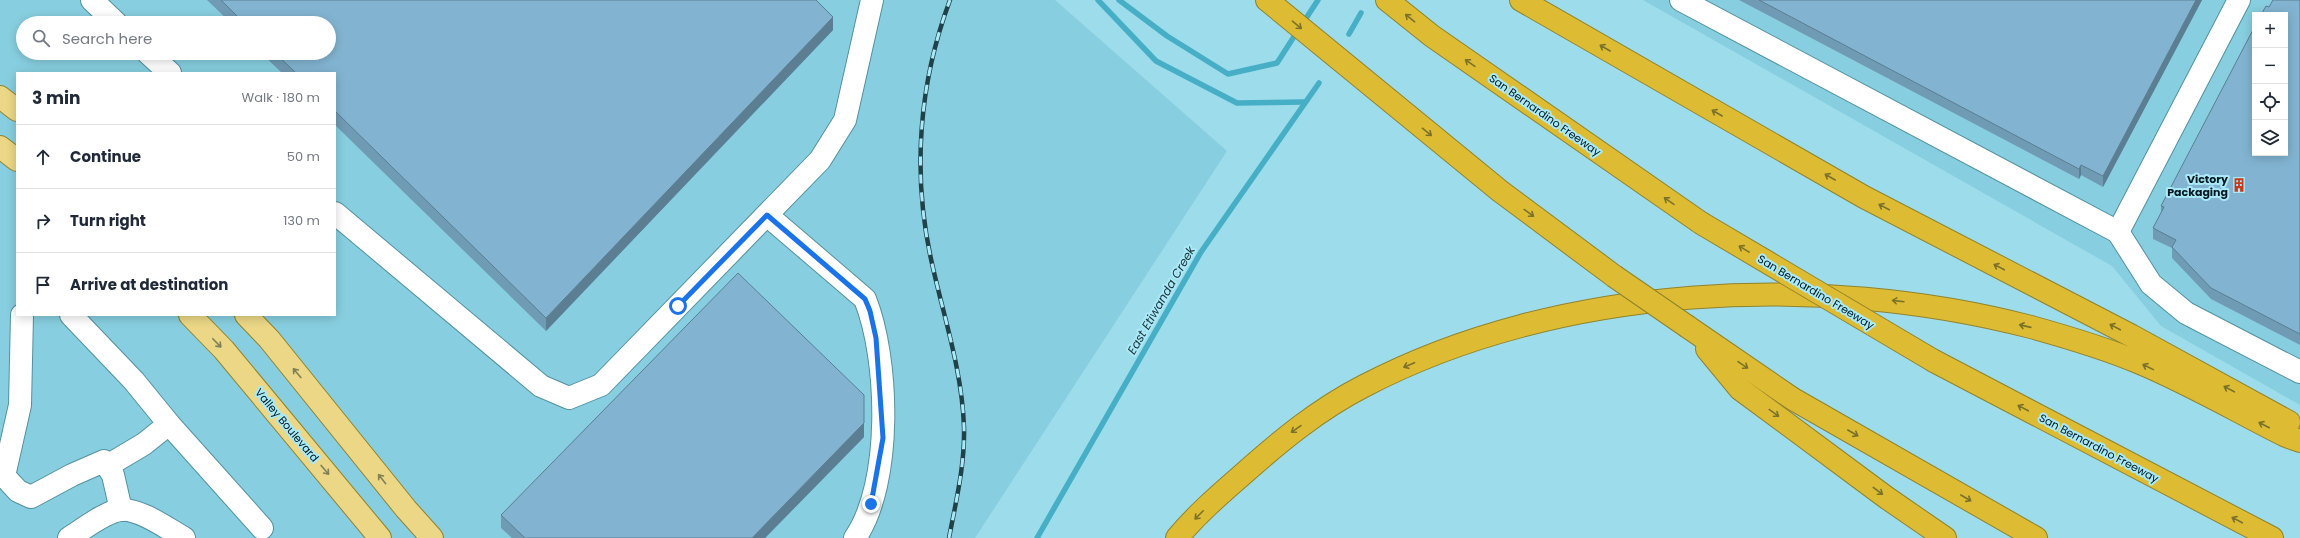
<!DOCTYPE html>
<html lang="en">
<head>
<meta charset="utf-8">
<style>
  :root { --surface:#fff; --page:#f6f6f7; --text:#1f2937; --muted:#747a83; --line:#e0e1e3 }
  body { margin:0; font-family:Poppins,sans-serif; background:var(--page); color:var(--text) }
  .controls { position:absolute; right:12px; top:12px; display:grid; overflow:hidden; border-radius:0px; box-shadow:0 2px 10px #0003 }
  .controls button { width:36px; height:36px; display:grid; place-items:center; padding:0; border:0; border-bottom:1px solid var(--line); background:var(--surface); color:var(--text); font:20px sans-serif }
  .stop { position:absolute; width:12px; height:12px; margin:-9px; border:3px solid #1a73e8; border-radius:50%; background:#fff }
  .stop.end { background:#1a73e8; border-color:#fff; box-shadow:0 1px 4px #0008 }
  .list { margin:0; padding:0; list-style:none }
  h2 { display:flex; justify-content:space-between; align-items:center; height:52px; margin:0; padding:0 16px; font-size:17px }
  h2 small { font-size:13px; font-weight:400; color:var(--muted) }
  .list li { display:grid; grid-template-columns:26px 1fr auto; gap:12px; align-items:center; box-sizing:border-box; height:64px; padding:0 16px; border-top:1px solid var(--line) }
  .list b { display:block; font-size:15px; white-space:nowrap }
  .list em { font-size:13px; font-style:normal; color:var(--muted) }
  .icon { flex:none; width:22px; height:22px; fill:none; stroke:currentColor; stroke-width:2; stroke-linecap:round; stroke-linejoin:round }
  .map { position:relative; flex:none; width:2300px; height:538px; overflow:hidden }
  .search { position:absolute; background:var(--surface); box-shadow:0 2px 10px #0003; left:16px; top:16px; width:320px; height:44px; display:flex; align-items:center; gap:10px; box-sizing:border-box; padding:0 14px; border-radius:22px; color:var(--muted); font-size:15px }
  .panel { position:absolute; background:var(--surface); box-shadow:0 2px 10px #0003; left:16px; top:72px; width:320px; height:244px; border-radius:0px }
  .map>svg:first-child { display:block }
  .built { fill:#87cfe0; fill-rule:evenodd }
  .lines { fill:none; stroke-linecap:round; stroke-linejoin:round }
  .stream { stroke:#46afc6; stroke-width:5.5 }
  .minor-casing { stroke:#53919f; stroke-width:24 }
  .major-casing { stroke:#90832c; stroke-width:24 }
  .highway-casing { stroke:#90832c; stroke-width:24 }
  .minor { stroke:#fff; stroke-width:22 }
  .major { stroke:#ebd785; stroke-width:22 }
  .highway { stroke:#ddbc33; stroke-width:22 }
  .rail-casing { stroke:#214149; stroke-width:4.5 }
  .rail { stroke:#a9e9f8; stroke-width:3; stroke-dasharray:9; stroke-linecap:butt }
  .highway-bridge-casing { stroke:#90832c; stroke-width:24; stroke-linecap:butt }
  .highway-bridge { stroke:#ddbc33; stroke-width:22 }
  .wall { fill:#709bb4 }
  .shaded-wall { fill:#5b7e92 }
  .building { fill:#82b4d1; stroke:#5b7e92 }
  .oneway { stroke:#7a722a }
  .oneway2 { stroke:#818157 }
  .route { stroke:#1a73e8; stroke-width:5 }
  .labels { text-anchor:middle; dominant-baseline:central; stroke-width:4; stroke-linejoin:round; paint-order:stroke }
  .street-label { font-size:11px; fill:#00181e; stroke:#a9e9f8 }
  .poi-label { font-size:11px; font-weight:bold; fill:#00181e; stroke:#a9e9f8; text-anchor:end }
  .water-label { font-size:12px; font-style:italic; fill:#193036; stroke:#a9e9f8 }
</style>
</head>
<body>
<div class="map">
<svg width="2300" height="538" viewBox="0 0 2300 538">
  <rect width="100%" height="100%" fill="#9ddceb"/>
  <g class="built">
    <path d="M0,0h1055l172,151 -252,387h-975zM23,23h306v30h-306zM17,73h318v242h-318z"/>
    <path d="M1643,0h657v405l-139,-79 -49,-60zM2255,15h30v138h-30z"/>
  </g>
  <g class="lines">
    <g class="stream">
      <polyline points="1098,0 1156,61 1237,103 1305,102"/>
      <polyline points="1119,0 1167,36 1228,74 1277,63 1297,32"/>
      <polyline points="1303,23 1318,0"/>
      <polyline points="1349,34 1361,13"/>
      <polyline points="1037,538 1201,252 1319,83"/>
    </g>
    <defs>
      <g id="minor">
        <polyline points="92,0 116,23"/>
        <polyline points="1681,0 2118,232 2239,0"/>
        <polyline points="148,53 170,73"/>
        <polyline points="335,213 541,386 569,398 601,385 820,160 845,120 872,0"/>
        <path d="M767,215l98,84c24,60 28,184 -10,239"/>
        <polyline points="2118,232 2151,284 2186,313 2300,372"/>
        <polyline points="22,315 20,405 4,476 18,491 31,497 72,475 104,461 113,475 121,510"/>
        <polyline points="71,315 134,381 169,424 262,528"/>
        <polyline points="107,466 144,444 169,424"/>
        <path d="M69,538c13,-8 37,-27 52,-28 18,-2 47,19 63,28"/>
      </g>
      <g id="major">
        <polyline points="0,97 17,110"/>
        <polyline points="0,147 17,160"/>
        <polyline points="190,315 224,350 380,538"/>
        <polyline points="246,315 269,339 406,509 432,538"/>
      </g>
      <g id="highway">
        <polyline points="1267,0 1500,191 1614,276"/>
        <polyline points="1387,0 1432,36 1701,223"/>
        <polyline points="1521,0 1864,197 2132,336 2289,422"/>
        <polyline points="1688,327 1793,399 2036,538"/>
        <polyline points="1707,349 1740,389 1887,498 1945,538"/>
        <polyline points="1934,361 2272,538"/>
        <path d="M1177,538c19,-23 42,-43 65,-63 38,-34 77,-66 122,-89 195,-102 456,-114 667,-59 36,10 74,21 109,36 50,21 98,49 146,73l14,5"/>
      </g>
    </defs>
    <use href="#minor" class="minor-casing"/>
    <use href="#major" class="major-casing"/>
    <use href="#highway" class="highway-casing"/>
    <use href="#minor" class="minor"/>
    <use href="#major" class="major"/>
    <use href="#highway" class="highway"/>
    <defs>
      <path id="rail" d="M949,538c7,-37 16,-73 15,-111 -2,-58 -21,-112 -33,-168 -19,-87 -12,-176 19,-259"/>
    </defs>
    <use href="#rail" class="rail-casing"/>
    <use href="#rail" class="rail"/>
    <defs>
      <g id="highway-bridge">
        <polyline points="1701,223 1934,361"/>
        <polyline points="1614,276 1688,327"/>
      </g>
    </defs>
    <use href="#highway-bridge" class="highway-bridge-casing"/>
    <use href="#highway-bridge" class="highway-bridge"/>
  </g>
  <g class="wall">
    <polygon points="207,0 816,0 833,30 546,331 335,125 335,73 282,73 261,53 329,53 329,23 231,23"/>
    <polygon points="1739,0 2202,0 2103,187 2081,175 2079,179"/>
    <polygon points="2300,0 2300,345 2211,299 2172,258 2172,248 2153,239 2153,228 2161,214 2161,206 2269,7"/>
    <polygon points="864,437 765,538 512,538 501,528 501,515"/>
  </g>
  <g class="shaded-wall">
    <polygon points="2196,0 2202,0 2103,187 2103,176"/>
    <polygon points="833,17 833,30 546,331 546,318"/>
    <polygon points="2081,165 2081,175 2079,179 2079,169"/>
    <polygon points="864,395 864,437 765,538 752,538"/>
  </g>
  <g class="building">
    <polygon points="221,0 816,0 833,17 546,318 335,111 335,73 296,73 275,53 329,53 329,23 244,23"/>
    <polygon points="1759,0 2196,0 2103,176 2081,165 2079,169"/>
    <polygon points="2273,0 2300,0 2300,334 2211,288 2172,247 2176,240 2153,228 2164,207 2161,206 2255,26 2255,153 2285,153 2285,15 2261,15 2266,6 2269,7"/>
    <polygon points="738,273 864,395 864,423 752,538 525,538 501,515"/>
  </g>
  <defs><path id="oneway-shaft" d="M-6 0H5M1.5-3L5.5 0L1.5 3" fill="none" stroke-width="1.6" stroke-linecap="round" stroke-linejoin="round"/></defs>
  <g class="oneway">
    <use href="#oneway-shaft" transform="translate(1410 18) rotate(-141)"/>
    <use href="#oneway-shaft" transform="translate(1297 25) rotate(40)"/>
    <use href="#oneway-shaft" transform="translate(1605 48) rotate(-150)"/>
    <use href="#oneway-shaft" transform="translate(1470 63) rotate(-145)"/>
    <use href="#oneway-shaft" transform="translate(1717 113) rotate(-150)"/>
    <use href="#oneway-shaft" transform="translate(1427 132) rotate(39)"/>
    <use href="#oneway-shaft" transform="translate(1830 177) rotate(-150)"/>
    <use href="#oneway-shaft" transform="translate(1669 201) rotate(-145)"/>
    <use href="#oneway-shaft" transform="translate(1884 207) rotate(-152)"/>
    <use href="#oneway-shaft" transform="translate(1529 213) rotate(36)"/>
    <use href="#oneway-shaft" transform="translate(1744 249) rotate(-149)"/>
    <use href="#oneway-shaft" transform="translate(1999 267) rotate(-152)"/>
    <use href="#oneway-shaft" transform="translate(1898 301) rotate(-173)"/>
    <use href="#oneway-shaft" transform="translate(2025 326) rotate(-167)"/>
    <use href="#oneway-shaft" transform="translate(2115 327) rotate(-152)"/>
    <use href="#oneway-shaft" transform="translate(1409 365) rotate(157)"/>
    <use href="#oneway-shaft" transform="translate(1743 365) rotate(34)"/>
    <use href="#oneway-shaft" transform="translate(2148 367) rotate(-154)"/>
    <use href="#oneway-shaft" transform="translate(2229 389) rotate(-152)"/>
    <use href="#oneway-shaft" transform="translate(2023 408) rotate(-152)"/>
    <use href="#oneway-shaft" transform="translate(1774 413) rotate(36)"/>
    <use href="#oneway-shaft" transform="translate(2264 425) rotate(-153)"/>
    <use href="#oneway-shaft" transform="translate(1296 429) rotate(145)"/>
    <use href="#oneway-shaft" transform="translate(1853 433) rotate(30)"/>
    <use href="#oneway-shaft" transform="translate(1878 491) rotate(37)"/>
    <use href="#oneway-shaft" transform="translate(1966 498) rotate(30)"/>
    <use href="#oneway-shaft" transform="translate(1199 515) rotate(135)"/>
    <use href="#oneway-shaft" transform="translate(2237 520) rotate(-152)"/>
  </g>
  <g class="oneway2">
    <use href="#oneway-shaft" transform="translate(217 343) rotate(46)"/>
    <use href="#oneway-shaft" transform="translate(297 373) rotate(-130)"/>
    <use href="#oneway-shaft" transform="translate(325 470) rotate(50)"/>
    <use href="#oneway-shaft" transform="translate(382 479) rotate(-128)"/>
  </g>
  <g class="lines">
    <polyline class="route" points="678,306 767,215 865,299 870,311 876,338 883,438 871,504"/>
  </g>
  <defs>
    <symbol id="building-bare" viewBox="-9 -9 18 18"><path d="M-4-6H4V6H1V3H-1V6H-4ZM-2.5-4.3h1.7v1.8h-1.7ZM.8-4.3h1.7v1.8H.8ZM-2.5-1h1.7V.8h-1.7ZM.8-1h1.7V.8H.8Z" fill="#c53b19" stroke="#a9e9f8" stroke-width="2.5" paint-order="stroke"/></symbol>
  </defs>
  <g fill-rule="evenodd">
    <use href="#building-bare" x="2229" y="175" width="20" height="20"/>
  </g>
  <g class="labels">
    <g class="street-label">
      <text transform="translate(1545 115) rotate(35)">San Bernardino Freeway</text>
      <text transform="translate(1816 292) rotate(31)">San Bernardino Freeway</text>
      <text transform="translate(287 425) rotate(50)">Valley Boulevard</text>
      <text transform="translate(2099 448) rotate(28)">San Bernardino Freeway</text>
    </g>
    <g class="poi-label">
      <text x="2228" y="179">Victory<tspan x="2228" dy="13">Packaging</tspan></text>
    </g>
    <g class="water-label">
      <text transform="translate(1161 300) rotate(-60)">East Etiwanda Creek</text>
    </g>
  </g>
</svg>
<div class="controls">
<button>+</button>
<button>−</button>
<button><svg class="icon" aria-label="locate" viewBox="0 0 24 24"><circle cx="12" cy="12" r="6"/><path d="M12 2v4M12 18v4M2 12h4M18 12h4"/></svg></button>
<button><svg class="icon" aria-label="layers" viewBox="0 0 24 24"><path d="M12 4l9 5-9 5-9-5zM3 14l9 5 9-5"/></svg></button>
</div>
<div class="stop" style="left:678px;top:306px"></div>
<div class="stop end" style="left:871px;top:504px"></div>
<div class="search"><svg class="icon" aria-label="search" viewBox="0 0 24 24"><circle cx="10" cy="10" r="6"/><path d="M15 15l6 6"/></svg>Search here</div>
<section class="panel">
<h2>3 min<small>Walk · 180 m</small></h2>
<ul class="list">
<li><svg class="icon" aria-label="ahead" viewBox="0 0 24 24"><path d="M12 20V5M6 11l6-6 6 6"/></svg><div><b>Continue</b></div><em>50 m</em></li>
<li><svg class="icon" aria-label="right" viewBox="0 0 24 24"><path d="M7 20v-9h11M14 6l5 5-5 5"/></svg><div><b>Turn right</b></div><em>130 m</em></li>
<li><svg class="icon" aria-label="arrive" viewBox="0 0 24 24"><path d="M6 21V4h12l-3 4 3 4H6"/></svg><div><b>Arrive at destination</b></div></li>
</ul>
</section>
</div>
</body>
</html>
